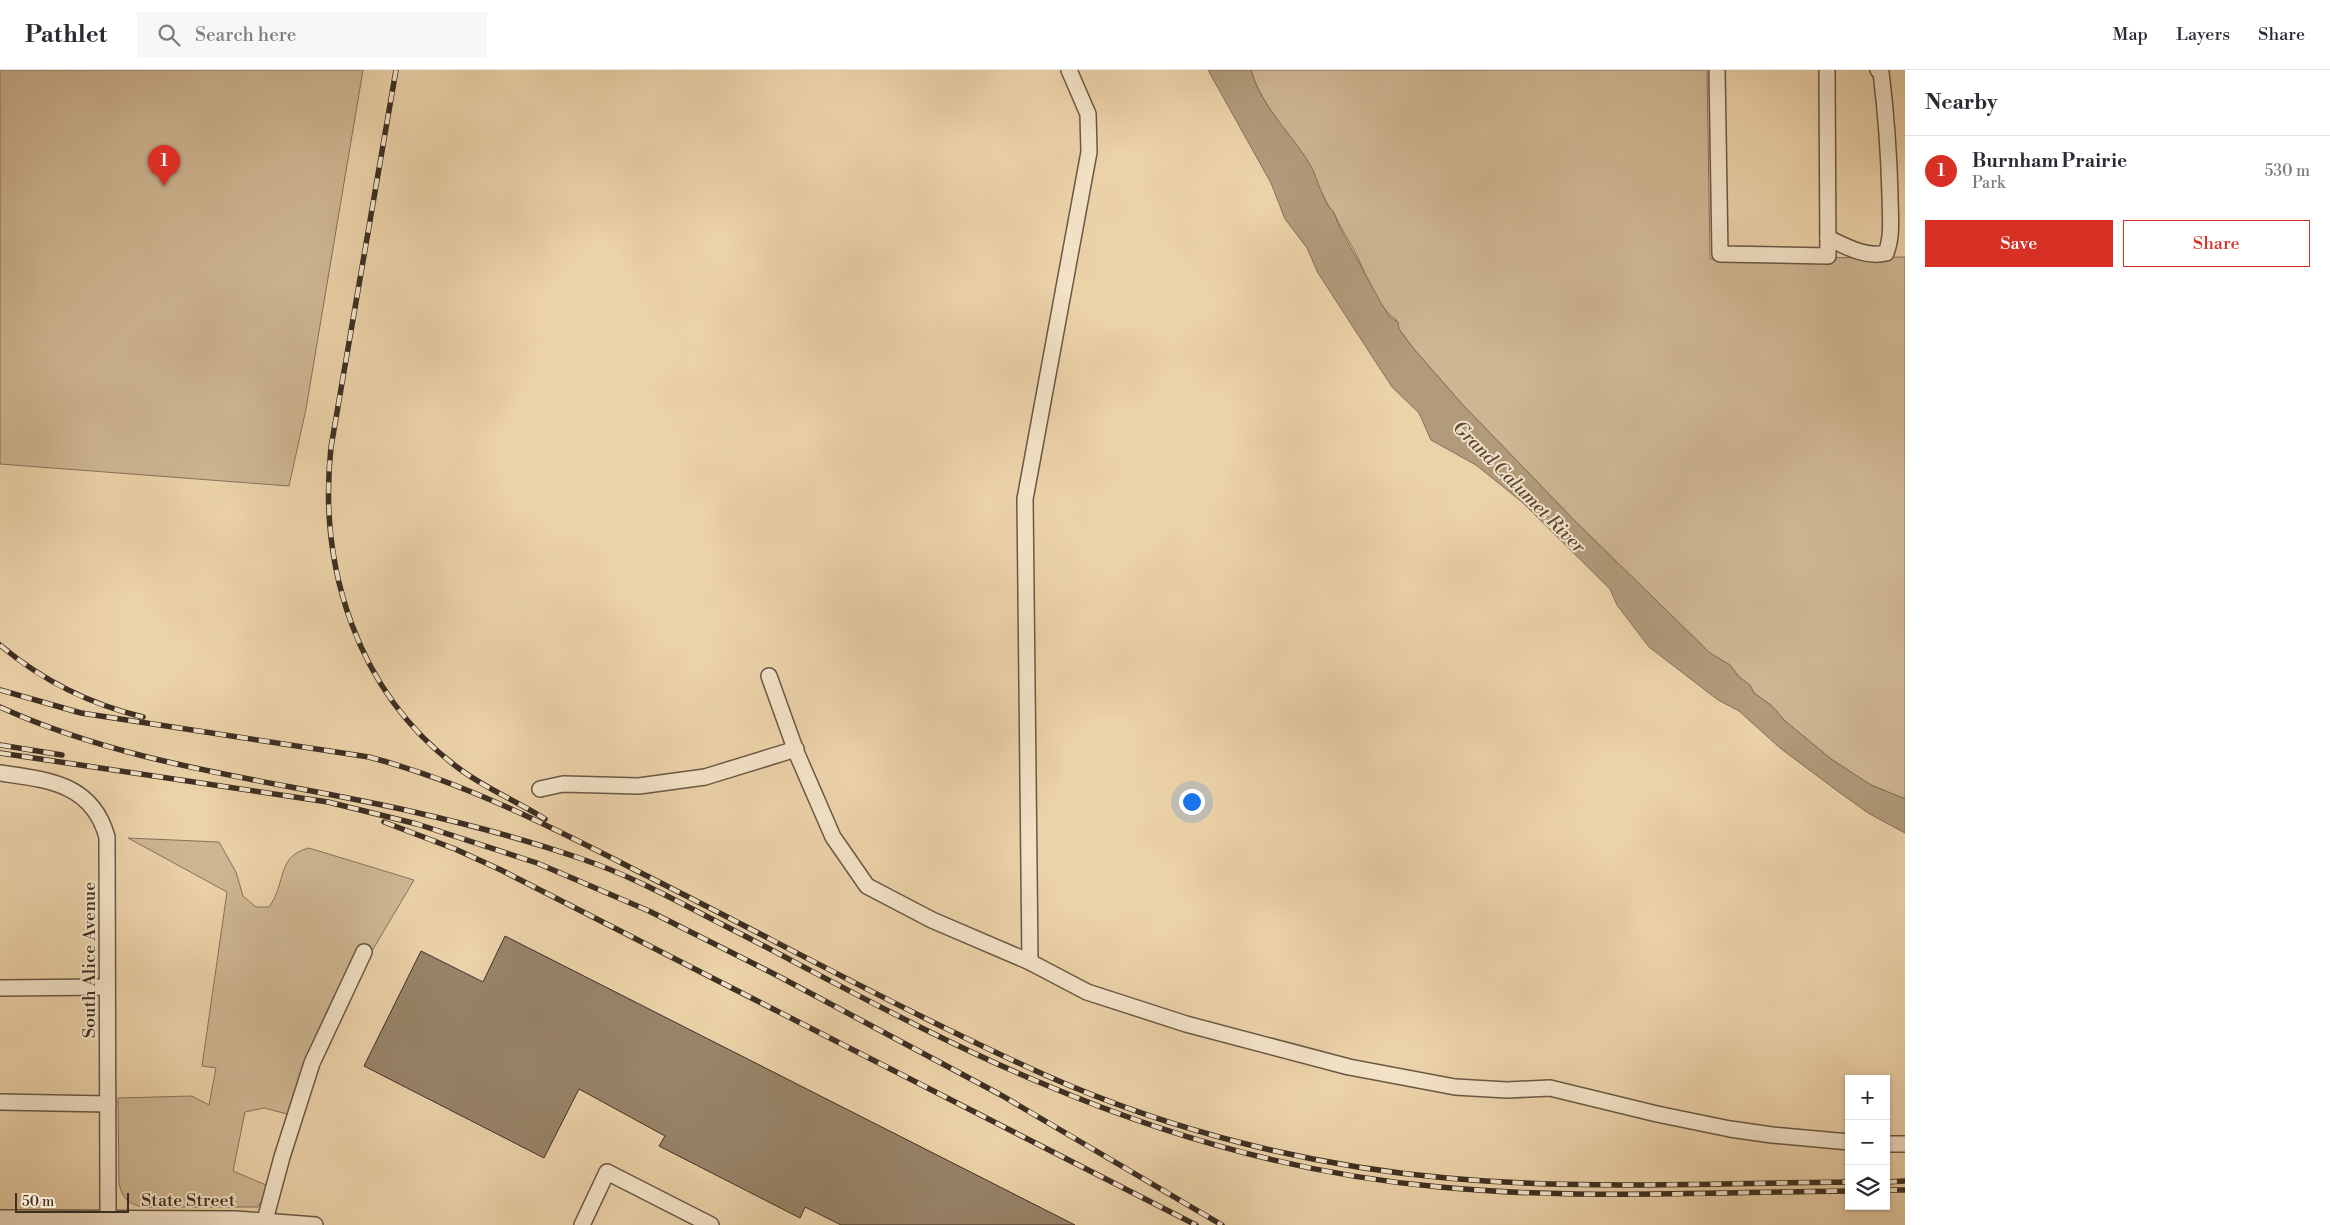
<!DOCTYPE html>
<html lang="en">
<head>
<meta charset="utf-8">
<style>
  :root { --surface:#fff; --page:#f7f7f7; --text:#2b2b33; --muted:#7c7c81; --line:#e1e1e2; --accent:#d93025 }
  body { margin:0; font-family:"Libre Bodoni",serif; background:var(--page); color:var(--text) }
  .controls { position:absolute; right:15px; bottom:15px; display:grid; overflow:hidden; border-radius:0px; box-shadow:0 1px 4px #0004 }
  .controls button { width:45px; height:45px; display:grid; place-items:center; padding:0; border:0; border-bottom:1px solid var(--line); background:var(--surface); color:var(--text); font:25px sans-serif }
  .scale { position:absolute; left:15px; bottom:12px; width:114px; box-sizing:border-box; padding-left:5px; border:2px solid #3e2f23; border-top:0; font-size:14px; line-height:18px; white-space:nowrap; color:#3e2f23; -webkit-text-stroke:4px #f3e2c7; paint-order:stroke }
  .you { position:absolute; left:1191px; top:731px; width:18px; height:18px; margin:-12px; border:4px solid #fff; border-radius:50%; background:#1a73e8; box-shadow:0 0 0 8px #1a73e833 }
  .badge { display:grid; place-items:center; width:32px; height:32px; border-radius:50%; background:var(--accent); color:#fff; font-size:16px; font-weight:700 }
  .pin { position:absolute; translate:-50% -41px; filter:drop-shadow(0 1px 2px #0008) }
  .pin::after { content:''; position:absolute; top:26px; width:18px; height:15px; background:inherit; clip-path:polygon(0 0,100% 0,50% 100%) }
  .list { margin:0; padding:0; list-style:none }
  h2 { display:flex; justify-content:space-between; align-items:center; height:65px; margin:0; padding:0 20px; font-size:21px }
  h2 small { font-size:16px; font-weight:400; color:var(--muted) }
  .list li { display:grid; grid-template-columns:32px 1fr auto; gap:15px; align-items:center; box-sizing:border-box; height:70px; padding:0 20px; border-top:1px solid var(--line) }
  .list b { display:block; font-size:19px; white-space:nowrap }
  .list p { margin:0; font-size:16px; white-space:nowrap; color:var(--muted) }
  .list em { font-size:16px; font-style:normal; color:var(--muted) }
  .actions { display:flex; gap:10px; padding:15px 20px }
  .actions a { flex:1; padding:11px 0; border:1px solid var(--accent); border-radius:0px; text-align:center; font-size:18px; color:var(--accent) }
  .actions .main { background:var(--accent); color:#fff }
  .icon { flex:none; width:28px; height:28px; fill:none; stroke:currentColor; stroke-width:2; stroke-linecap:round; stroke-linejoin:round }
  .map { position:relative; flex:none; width:1905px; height:1155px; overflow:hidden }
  header { display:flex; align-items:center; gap:30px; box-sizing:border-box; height:70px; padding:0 25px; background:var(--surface); border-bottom:1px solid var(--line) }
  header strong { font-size:24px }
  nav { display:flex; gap:28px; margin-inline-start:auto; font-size:18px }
  .search { width:350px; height:45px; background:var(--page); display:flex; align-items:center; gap:12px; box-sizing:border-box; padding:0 18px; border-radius:0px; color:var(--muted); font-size:19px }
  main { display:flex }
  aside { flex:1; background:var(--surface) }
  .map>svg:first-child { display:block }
  .green { fill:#ceb692; stroke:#86725a }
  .water { fill:#b19b7b; stroke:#837058 }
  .building { fill:#988469; stroke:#3e2f23 }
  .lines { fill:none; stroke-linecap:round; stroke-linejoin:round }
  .minor-casing { stroke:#6a5844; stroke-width:18 }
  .minor { stroke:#f3e2c7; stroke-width:15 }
  .rail-casing { stroke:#3e2f23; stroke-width:5.5 }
  .rail { stroke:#f3e2c7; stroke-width:4; stroke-dasharray:11; stroke-linecap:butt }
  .labels { text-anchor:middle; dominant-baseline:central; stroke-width:4; stroke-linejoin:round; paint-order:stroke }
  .street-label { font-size:18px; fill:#3e2f23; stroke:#f3e2c7 }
  .water-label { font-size:19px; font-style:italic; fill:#5b4a39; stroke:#f3e2c7 }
</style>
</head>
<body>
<header>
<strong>Pathlet</strong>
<div class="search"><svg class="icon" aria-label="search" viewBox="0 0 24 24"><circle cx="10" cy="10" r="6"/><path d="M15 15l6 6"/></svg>Search here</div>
<nav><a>Map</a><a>Layers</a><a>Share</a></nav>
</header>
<main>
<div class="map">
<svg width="1905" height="1155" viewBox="0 0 1905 1155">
  <rect width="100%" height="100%" fill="#ecd2a9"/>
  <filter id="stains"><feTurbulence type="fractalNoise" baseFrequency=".004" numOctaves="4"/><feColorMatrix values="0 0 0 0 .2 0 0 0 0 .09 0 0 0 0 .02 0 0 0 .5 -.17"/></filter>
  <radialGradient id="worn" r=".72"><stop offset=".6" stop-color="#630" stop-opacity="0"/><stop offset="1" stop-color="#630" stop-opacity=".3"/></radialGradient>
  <g class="green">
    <polygon points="0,0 363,0 306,339 289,416 0,394"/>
    <path d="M1251,0h456l3,189 195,-2v542l-34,-14 -40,-26 -47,-39 -12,-14 -18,-13 -4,-8 -11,-8 -9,-12 -20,-12 -135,-132 -113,-117 -49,-56 -14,-19 -3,-10c-16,-8 -30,-44 -37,-59 -8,-17 -19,-32 -26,-49 -5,-2 -19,-36 -23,-44 -18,-32 -49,-61 -59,-97z"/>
    <path d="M128,768l91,4 17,30 7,24 13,11h13c18,-25 7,-51 40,-59l105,32 -97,164 -26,71 -27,-7 -19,4 -12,59 33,14 -2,11 -6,11h-115c-15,-3 -20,-8 -24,-23l-1,-86 74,-2 17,9 7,-37 -14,-2 25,-174z"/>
  </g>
  <path class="water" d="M1208,0h43c10,38 44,66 62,100 4,9 13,38 20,41l7,17 41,75 9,14 8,5 1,7 14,19 49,56 113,117 135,132 20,12 9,12 11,8 4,8 18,13 12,14 47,39 40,26 34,14v34l-37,-20 -32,-23 -56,-42 -41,-37 -21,-11 -69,-53 -32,-42 -7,-16 -88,-87 -46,-37 -45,-25 -12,-27 -27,-26 -15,-23 -59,-91 -11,-25 -22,-29 -14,-36z"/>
  <polygon class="building" points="505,866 1075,1155 841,1155 805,1137 800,1148 659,1076 665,1066 579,1019 544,1088 364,996 421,881 483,912"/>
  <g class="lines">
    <defs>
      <g id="minor">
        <polyline points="1717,0 1720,184 1828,186 1827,0"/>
        <path d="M1828,168c19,9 38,20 58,15 7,-18 4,-38 4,-57 -1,-42 -4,-83 -9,-124l-3,-2"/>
        <polyline points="769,606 797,684 833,767 867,816 932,850 1030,892 1087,922 1186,954 1349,997 1455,1017 1507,1020 1550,1018 1657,1044 1730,1059 1772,1065 1849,1072"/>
        <path d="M0,703c48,7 92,10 107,64l1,381"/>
        <polyline points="540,719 563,714 639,716 705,707 796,679"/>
        <polyline points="1030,892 1025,429 1089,82 1088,44 1069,0"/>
        <polyline points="0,918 107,917"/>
        <polyline points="0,1032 108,1034"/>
        <polyline points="1886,1074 1905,1074"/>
        <polyline points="0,1148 236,1149 315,1155"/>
        <polyline points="265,1150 282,1087 312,993 364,882"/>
        <polyline points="582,1155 607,1102 711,1155"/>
      </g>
    </defs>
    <use href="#minor" class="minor-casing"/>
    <use href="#minor" class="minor"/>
    <defs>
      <g id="rail">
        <path d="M396,0l-65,377c-13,120 26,245 126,320 27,21 60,34 88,52"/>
        <path d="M0,575c43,36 89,59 143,72"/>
        <path d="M0,620l81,23 288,44c101,27 190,74 282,121 131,66 260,137 394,197 126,56 265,91 402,103 134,12 268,5 402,4"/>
        <path d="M0,637c131,60 275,73 414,105 57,13 113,28 168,47 56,19 107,49 159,75 100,52 201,108 305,151 125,53 259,90 394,102 135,13 274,5 409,4"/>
        <polyline points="0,675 62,685"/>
        <polyline points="0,683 328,732 417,754 537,793 649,841 780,907 1001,1025 1222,1155"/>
        <polyline points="384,752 455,779 501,800 1196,1155"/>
        <polyline points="1886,1112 1905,1111"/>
        <polyline points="1886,1120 1905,1120"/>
      </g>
    </defs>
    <use href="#rail" class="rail-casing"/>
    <use href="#rail" class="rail"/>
  </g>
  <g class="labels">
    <g class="street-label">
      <text transform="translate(89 890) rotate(-90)">South Alice Avenue</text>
      <text x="188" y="1130">State Street</text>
    </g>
    <g class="water-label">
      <text transform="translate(1519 417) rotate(45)">Grand Calumet River</text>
    </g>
  </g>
  <rect width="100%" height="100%" filter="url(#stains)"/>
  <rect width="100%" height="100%" fill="url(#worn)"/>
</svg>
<div class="controls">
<button>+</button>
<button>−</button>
<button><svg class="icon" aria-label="layers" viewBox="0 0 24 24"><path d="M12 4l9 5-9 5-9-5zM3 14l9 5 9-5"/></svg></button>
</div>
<div class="scale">50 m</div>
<div class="you"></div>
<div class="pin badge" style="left:164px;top:116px">1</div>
</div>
<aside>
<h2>Nearby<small></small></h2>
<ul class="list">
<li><span class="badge">1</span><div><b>Burnham Prairie</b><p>Park</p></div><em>530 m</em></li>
</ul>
<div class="actions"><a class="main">Save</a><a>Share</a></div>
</aside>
</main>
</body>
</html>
